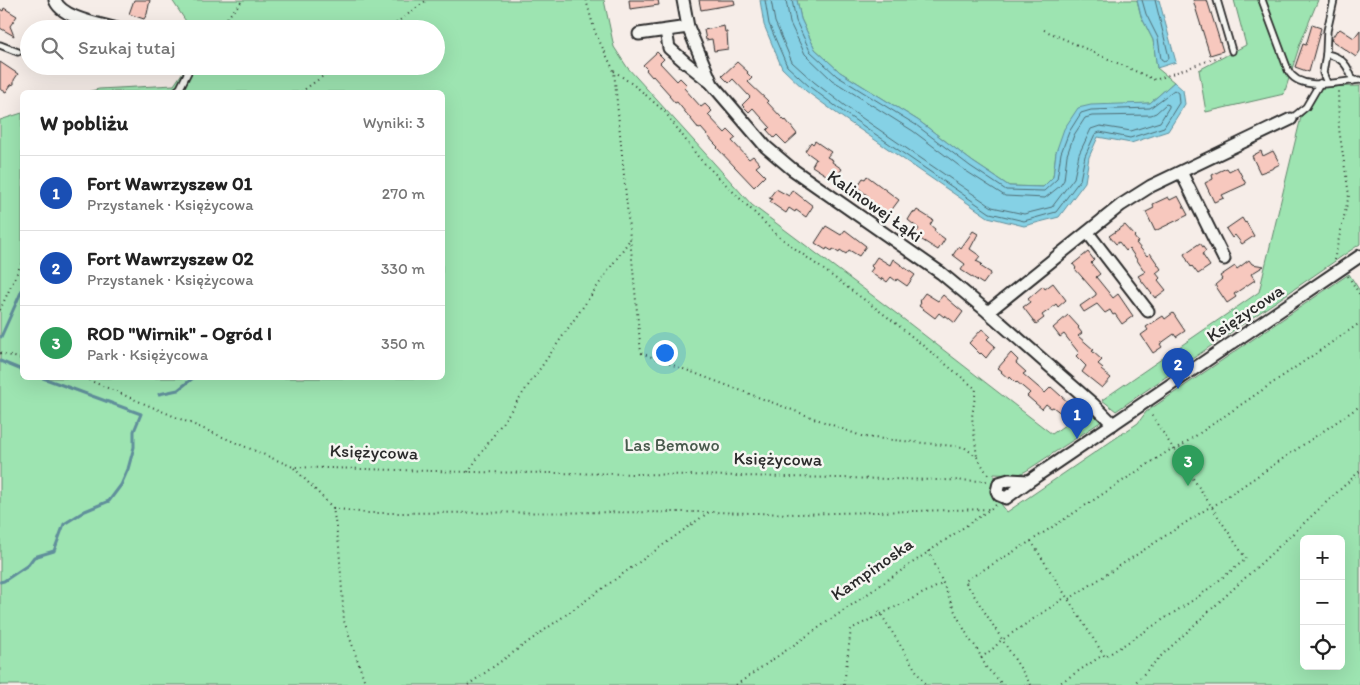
<!DOCTYPE html>
<html lang="pl">
<head>
<meta charset="utf-8">
<style>
  :root { --surface:#fff; --page:#f2f2f2; --text:#222; --muted:#767676; --line:#e0e0e0; --accent:#1a73e8 }
  body { margin:0; font-family:Itim,sans-serif; background:var(--page); color:var(--text) }
  .controls { position:absolute; right:15px; bottom:15px; display:grid; overflow:hidden; border-radius:8px; box-shadow:0 5px 20px #0002 }
  .controls button { width:45px; height:45px; display:grid; place-items:center; padding:0; border:0; border-bottom:1px solid var(--line); background:var(--surface); color:var(--text); font:25px sans-serif }
  .you { position:absolute; left:664px; top:352px; width:18px; height:18px; margin:-12px; border:4px solid #fff; border-radius:50%; background:#1a73e8; box-shadow:0 0 0 8px #1a73e833 }
  .badge { display:grid; place-items:center; width:32px; height:32px; border-radius:50%; background:var(--accent); color:#fff; font-size:16px; font-weight:700 }
  .pin { position:absolute; translate:-50% -41px; filter:drop-shadow(0 1px 2px #0008) }
  .pin::after { content:''; position:absolute; top:26px; width:18px; height:15px; background:inherit; clip-path:polygon(0 0,100% 0,50% 100%) }
  .list { margin:0; padding:0; list-style:none }
  h2 { display:flex; justify-content:space-between; align-items:center; height:65px; margin:0; padding:0 20px; font-size:21px }
  h2 small { font-size:16px; font-weight:400; color:var(--muted) }
  .list li { display:grid; grid-template-columns:32px 1fr auto; gap:15px; align-items:center; box-sizing:border-box; height:75px; padding:0 20px; border-top:1px solid var(--line) }
  .list b { display:block; font-size:19px; white-space:nowrap }
  .list p { margin:0; font-size:16px; white-space:nowrap; color:var(--muted) }
  .list em { font-size:16px; font-style:normal; color:var(--muted) }
  .icon { flex:none; width:28px; height:28px; fill:none; stroke:currentColor; stroke-width:2; stroke-linecap:round; stroke-linejoin:round }
  .map { position:relative; flex:none; width:1360px; height:685px; overflow:hidden }
  .search { position:absolute; background:var(--surface); box-shadow:0 5px 20px #0002; left:20px; top:20px; width:425px; height:55px; display:flex; align-items:center; gap:12px; box-sizing:border-box; padding:0 18px; border-radius:28px; color:var(--muted); font-size:19px }
  .panel { position:absolute; background:var(--surface); box-shadow:0 5px 20px #0002; left:20px; top:90px; width:425px; height:290px; border-radius:8px }
  .map>svg:first-child { display:block }
  .green { fill:#9de4b1; stroke:#64886e; fill-rule:evenodd }
  .water { fill:#85d1e5; stroke:#618f9b }
  .lines { fill:none; stroke-linecap:round; stroke-linejoin:round }
  .shore { stroke:#4f6d75; stroke-width:1 }
  .stream { stroke:#618f9b; stroke-width:3 }
  .building { fill:#f7c8be; stroke:#2b2b2b }
  .service-casing { stroke:#2b2b2b; stroke-width:9 }
  .minor-casing { stroke:#2b2b2b; stroke-width:15 }
  .path { stroke:#2b2b2b; stroke-width:2; stroke-dasharray:1 4; stroke-linecap:butt }
  .service { stroke:#f6f6f2; stroke-width:5.5 }
  .minor { stroke:#f6f6f2; stroke-width:11 }
  .labels { text-anchor:middle; dominant-baseline:central; stroke-width:5; stroke-linejoin:round; paint-order:stroke }
  .street-label { font-size:18px; fill:#2b2b2b; stroke:#f6f6f2 }
  .park-label { font-size:18px; fill:#48594c; stroke:#f6f6f2 }
</style>
</head>
<body>
<div class="map">
<svg width="1360" height="685" viewBox="0 0 1360 685">
  <rect width="100%" height="100%" fill="#f6ede8"/>
  <filter id="ink" filterUnits="userSpaceOnUse"><feTurbulence type="fractalNoise" baseFrequency=".02" numOctaves="2"/><feDisplacementMap in="SourceGraphic" scale="10" xChannelSelector="R" yChannelSelector="G"/><feConvolveMatrix kernelMatrix="1 2 1 2 8 2 1 2 1" color-interpolation-filters="sRGB"/></filter>
  <g filter="url(#ink)">
    <g class="green">
      <path d="M172,0h432l10,47 13,20 125,138 145,109 155,120 36,-25 14,12 -76,50 -9,4 -23,-1 -1,19 14,19 131,-89 8,-11 203,-138 11,17v394h-1360v-565l22,-7v265h420v-286h-355l12,-3 75,-4 13,-19h249v-37h-245zM1304,539h37v127h-37z"/>
      <polygon points="797,0 1137,0 1141,16 1153,40 1157,68 1174,82 1150,103 1121,105 1056,152 1053,177 1043,187 1009,186 973,162 919,121 840,72 815,49 801,19"/>
      <polygon points="1234,0 1318,0 1300,44 1284,94 1206,112 1199,70 1246,45"/>
      <polygon points="1360,86 1360,244 1116,411 1102,400 1259,292 1301,117 1309,109 1321,87"/>
    </g>
    <g class="water">
      <polygon points="760,0 797,0 801,19 815,49 840,72 919,121 973,162 1009,186 1043,187 1053,177 1056,152 1064,129 1078,108 1091,105 1150,103 1174,82 1183,90 1185,104 1168,131 1131,143 1098,137 1089,157 1085,182 1059,217 1024,226 988,217 843,118 806,91 782,68 764,25"/>
      <polygon points="1137,0 1159,0 1176,62 1157,68 1153,40 1141,16"/>
    </g>
    <g class="lines">
      <g class="shore">
        <polyline points="765,0 769,24 787,66 810,87 846,114 990,213 1024,221 1056,212 1080,180 1085,156 1095,134 1100,132 1130,138 1164,127 1179,103 1178,93 1174,90 1150,108 1091,110 1081,113 1069,132 1061,153 1057,179 1044,191 1006,190 970,166 916,125 837,76 810,51 796,21 792,0"/>
        <polyline points="771,0 775,22 792,62 814,82 849,109 992,207 1024,214 1052,207 1074,178 1079,154 1091,129 1100,126 1131,131 1160,122 1169,107 1169,105 1166,104 1156,113 1151,115 1092,116 1085,118 1074,135 1067,155 1064,180 1060,186 1045,198 1005,196 966,171 913,131 832,80 805,54 790,23 786,0"/>
        <polyline points="1142,0 1146,14 1158,38 1161,59 1164,61 1168,59 1169,57 1155,0"/>
      </g>
      <g class="stream">
        <polyline points="1,337 22,290"/>
        <polyline points="0,361 22,370"/>
        <polyline points="159,394 178,390 193,378"/>
        <polyline points="0,582 4,581 28,565 34,557 54,551 64,524 85,511 109,501 121,485 128,469 134,447 134,431 141,414 43,378"/>
      </g>
    </g>
    <g class="building">
      <polygon points="134,0 150,0 147,14 144,19 129,14"/>
      <polygon points="629,0 658,0 659,5 630,9"/>
      <polygon points="699,0 734,0 735,4 701,10"/>
      <polygon points="1193,0 1207,0 1223,51 1210,55"/>
      <polygon points="4,8 17,16 10,26 14,36 0,28 0,9 3,11"/>
      <polygon points="1312,25 1321,28 1309,72 1295,67 1303,44 1306,45"/>
      <polygon points="724,26 725,32 727,32 728,49 714,51 712,39 706,40 704,30"/>
      <polygon points="1340,29 1354,38 1360,30 1360,51 1356,57 1331,40 1337,30 1338,31"/>
      <polygon points="657,52 664,59 660,63 677,81 680,78 687,85 684,88 701,107 705,104 712,111 708,115 725,133 728,130 736,138 732,141 749,159 753,156 760,164 756,167 765,176 754,187 717,148 718,147 714,143 701,128 699,129 677,102 675,103 669,96 670,95 653,76 652,77 646,70 647,69 643,65"/>
      <polygon points="0,62 18,74 14,80 14,84 11,85 6,92 0,89"/>
      <polygon points="737,62 748,72 747,73 752,78 748,82 768,101 767,102 781,117 785,121 786,120 797,134 786,144 777,135 774,138 767,130 770,127 753,108 749,112 742,105 750,97 733,79 729,83 722,76"/>
      <polygon points="815,141 831,152 827,157 833,160 832,162 842,169 834,180 812,166 816,159 805,151 811,142 813,144"/>
      <polygon points="1261,151 1263,156 1273,151 1280,164 1274,167 1274,168 1260,173 1252,156"/>
      <polygon points="1237,167 1246,184 1222,195 1224,198 1214,202 1205,183 1213,179 1212,175 1220,171 1227,168 1229,171"/>
      <polygon points="867,176 899,200 887,216 884,214 882,217 874,212 875,209 864,202 868,196 857,187 863,178 865,179"/>
      <polygon points="776,189 789,196 792,190 813,206 806,217 796,210 795,212 789,208 786,213 770,202 772,199 769,198"/>
      <polygon points="1178,196 1188,215 1155,231 1146,212 1154,208 1153,204 1168,197 1170,200"/>
      <polygon points="917,210 933,220 930,225 935,229 934,231 945,239 938,250 914,235 919,229 908,220 913,212 915,213"/>
      <polygon points="1242,218 1245,223 1246,222 1254,236 1242,244 1235,235 1232,238 1226,229"/>
      <polygon points="1125,225 1135,236 1134,237 1138,242 1136,243 1147,256 1150,253 1161,269 1156,273 1160,278 1158,280 1166,290 1155,298 1138,276 1145,272 1129,248 1126,251 1119,242 1116,244 1109,236"/>
      <polygon points="826,226 841,235 845,230 866,246 859,256 849,250 846,254 840,250 839,253 833,249 832,251 827,248 826,250 815,243"/>
      <polygon points="973,231 978,234 970,249 980,256 976,261 982,264 980,266 991,273 983,284 961,270 965,264 953,255 959,246 961,248"/>
      <polygon points="1200,243 1206,251 1202,254 1210,266 1198,274 1192,266 1191,267 1184,254"/>
      <polygon points="1088,252 1094,260 1091,263 1100,274 1096,277 1113,298 1118,294 1133,316 1122,324 1115,314 1113,315 1110,310 1105,313 1097,304 1084,312 1080,306 1096,295 1096,293 1075,269 1076,268 1073,264"/>
      <polygon points="877,257 890,265 893,259 915,275 907,286 897,279 896,281 891,277 887,282 882,278 881,280 870,272 873,268 871,266"/>
      <polygon points="1249,260 1252,264 1264,266 1251,274 1255,280 1234,294 1236,297 1227,303 1215,285 1222,279 1220,276 1235,266 1237,269"/>
      <polygon points="1053,283 1066,300 1058,307 1056,304 1049,310 1042,315 1044,318 1036,324 1023,307 1030,302 1028,299 1043,286 1045,289"/>
      <polygon points="925,293 938,301 943,295 963,312 955,323 945,315 944,317 939,313 935,318 919,306 921,303 919,301"/>
      <polygon points="1173,313 1185,331 1176,337 1174,334 1160,344 1162,347 1153,353 1141,335 1148,330 1146,327 1163,316 1165,319"/>
      <polygon points="1068,315 1079,327 1078,328 1082,333 1078,336 1094,350 1092,351 1102,360 1098,364 1103,368 1101,370 1111,378 1102,388 1082,372 1086,366 1076,356 1079,353 1064,334 1060,337 1053,328"/>
      <polygon points="982,329 990,336 987,339 995,346 986,358 981,353 980,354 969,343"/>
      <polygon points="1011,353 1018,360 1016,363 1026,372 1023,374 1045,393 1051,387 1070,404 1062,414 1053,407 1051,408 1046,404 1042,409 1027,396 1030,393 1017,382 1016,383 1010,377 1009,379 1001,372 1002,371 998,368"/>
    </g>
    <g class="lines">
      <defs>
        <g id="service">
          <polyline points="1217,0 1232,51"/>
          <path d="M1262,0l26,70c11,23 51,11 72,10"/>
          <polyline points="0,45 18,52"/>
          <polyline points="1326,54 1327,31 1334,0"/>
          <path d="M1327,83l-4,-10 3,-19c17,3 22,12 27,27"/>
          <polyline points="175,92 180,88 191,66"/>
          <polyline points="1291,119 1306,107 1320,83"/>
        </g>
        <g id="minor">
          <path d="M55,0c6,18 45,24 62,29"/>
          <polyline points="683,0 688,27 712,84 766,147 792,169 941,273 988,312 1094,405 1113,424"/>
          <polyline points="666,31 669,48 685,62 710,82"/>
          <polyline points="639,34 688,27"/>
          <polyline points="1181,172 1224,259"/>
          <polyline points="1088,233 1148,311"/>
          <polyline points="988,312 1121,205 1151,186 1291,119"/>
          <polyline points="1029,481 1006,498 999,495 997,491 999,483 1009,480 1029,481 1360,256"/>
        </g>
      </defs>
      <use href="#service" class="service-casing"/>
      <use href="#minor" class="minor-casing"/>
      <g class="path">
        <polyline points="586,0 595,32 614,71 641,353 864,437 964,447 977,457 990,478"/>
        <polyline points="217,29 243,0"/>
        <polyline points="388,29 427,0"/>
        <polyline points="1044,30 1155,80 1224,55"/>
        <polyline points="614,71 639,89 665,112 699,158 778,236 893,321 976,389 972,417 977,457"/>
        <polyline points="301,92 337,66"/>
        <polyline points="1334,260 1349,195 1339,129 1338,90"/>
        <polyline points="1348,276 1360,295"/>
        <polyline points="0,310 22,262"/>
        <polyline points="0,353 22,359"/>
        <polyline points="84,378 293,467 468,472 639,474 990,481"/>
        <polyline points="1175,450 1360,323"/>
        <polyline points="294,468 333,508 339,546 344,621 366,685"/>
        <polyline points="468,472 631,238"/>
        <polyline points="1212,507 1360,406"/>
        <polyline points="333,508 366,513 708,512"/>
        <polyline points="1031,541 1105,657 1198,597 1246,559 1150,413"/>
        <polyline points="928,551 933,560 956,614 970,640 976,647 986,667 1003,685"/>
        <polyline points="1069,599 1211,506"/>
        <polyline points="879,611 925,685"/>
        <polyline points="981,658 995,647 999,642 1066,597"/>
        <polyline points="468,685 709,512 798,514 991,509"/>
        <polyline points="736,685 996,505"/>
        <polyline points="844,685 851,629 944,583"/>
        <polyline points="1031,685 965,581 1031,541 1173,448"/>
        <polyline points="1057,685 1103,655"/>
        <polyline points="1133,685 1160,657 1360,471"/>
      </g>
      <use href="#service" class="service"/>
      <use href="#minor" class="minor"/>
    </g>
  </g>
  <g class="labels">
    <g class="street-label">
      <text transform="translate(875 206) rotate(35)">Kalinowej Łąki</text>
      <text transform="translate(1245 313) rotate(-34)">Księżycowa</text>
      <text transform="translate(374 452) rotate(2)">Księżycowa</text>
      <text transform="translate(778 459) rotate(1)">Księżycowa</text>
      <text transform="translate(872 569) rotate(-35)">Kampinoska</text>
    </g>
    <g class="park-label">
      <text x="672" y="445">Las Bemowo</text>
    </g>
  </g>
</svg>
<div class="controls">
<button>+</button>
<button>−</button>
<button><svg class="icon" aria-label="locate" viewBox="0 0 24 24"><circle cx="12" cy="12" r="6"/><path d="M12 2v4M12 18v4M2 12h4M18 12h4"/></svg></button>
</div>
<div class="you"></div>
<div class="pin badge" style="left:1077px;top:439px;background:#1a4fb4">1</div>
<div class="pin badge" style="left:1178px;top:389px;background:#1a4fb4">2</div>
<div class="pin badge" style="left:1188px;top:486px;background:#2e9e5b">3</div>
<div class="search"><svg class="icon" aria-label="search" viewBox="0 0 24 24"><circle cx="10" cy="10" r="6"/><path d="M15 15l6 6"/></svg>Szukaj tutaj</div>
<section class="panel">
<h2>W pobliżu<small>Wyniki: 3</small></h2>
<ul class="list">
<li><span class="badge" style="background:#1a4fb4">1</span><div><b>Fort Wawrzyszew 01</b><p>Przystanek · Księżycowa</p></div><em>270 m</em></li>
<li><span class="badge" style="background:#1a4fb4">2</span><div><b>Fort Wawrzyszew 02</b><p>Przystanek · Księżycowa</p></div><em>330 m</em></li>
<li><span class="badge" style="background:#2e9e5b">3</span><div><b>ROD &quot;Wirnik&quot; - Ogród I</b><p>Park · Księżycowa</p></div><em>350 m</em></li>
</ul>
</section>
</div>
</body>
</html>
